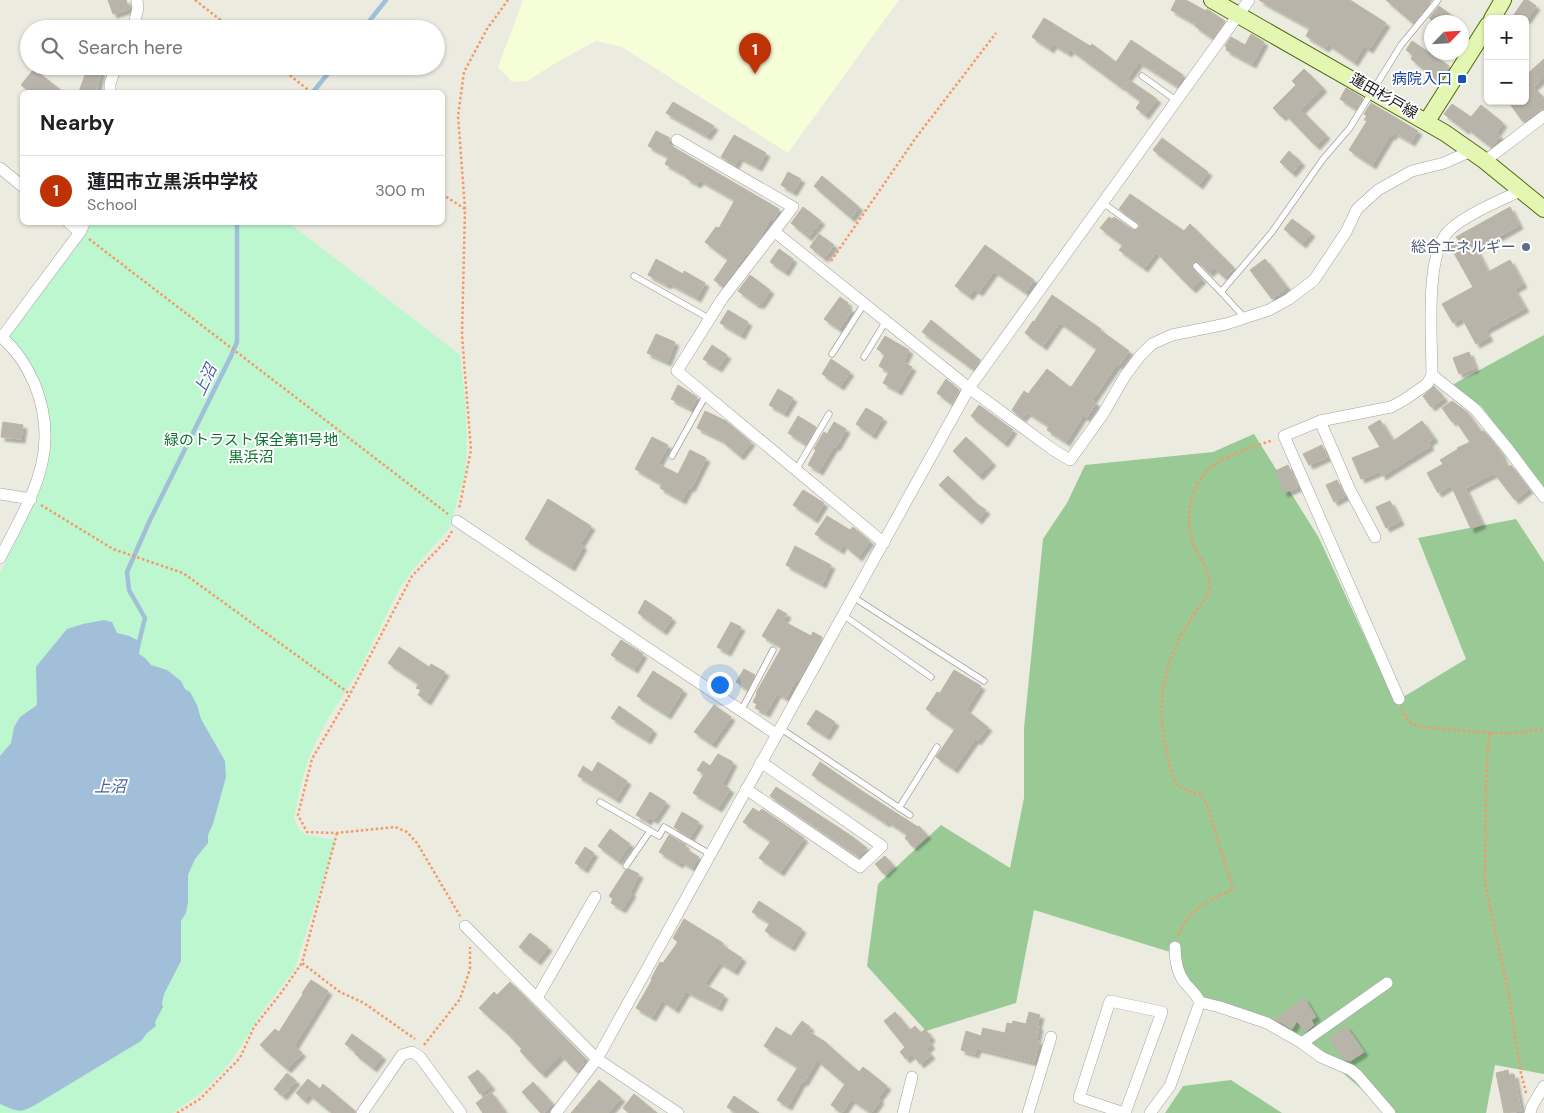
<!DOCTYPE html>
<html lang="en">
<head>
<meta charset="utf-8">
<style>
  :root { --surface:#fff; --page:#f6f6f6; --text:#202124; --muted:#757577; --line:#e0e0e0; --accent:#bf3206 }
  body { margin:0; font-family:"DM Sans","Noto Sans JP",sans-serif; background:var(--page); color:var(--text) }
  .controls { position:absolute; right:15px; top:15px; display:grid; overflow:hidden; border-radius:8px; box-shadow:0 1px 4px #0004 }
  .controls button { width:45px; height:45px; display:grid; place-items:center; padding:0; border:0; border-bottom:1px solid var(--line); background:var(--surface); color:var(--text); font:25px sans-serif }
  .compass { position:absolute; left:1424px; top:15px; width:45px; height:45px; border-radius:50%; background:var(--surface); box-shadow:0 1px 4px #0004; rotate:65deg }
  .you { position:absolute; left:719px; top:684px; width:18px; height:18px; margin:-12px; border:4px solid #fff; border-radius:50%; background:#1a73e8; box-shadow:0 0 0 8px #1a73e833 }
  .badge { display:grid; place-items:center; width:32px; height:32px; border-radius:50%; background:var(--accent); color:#fff; font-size:16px; font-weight:700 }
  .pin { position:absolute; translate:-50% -41px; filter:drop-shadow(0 1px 2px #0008) }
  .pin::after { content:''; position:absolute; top:26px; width:18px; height:15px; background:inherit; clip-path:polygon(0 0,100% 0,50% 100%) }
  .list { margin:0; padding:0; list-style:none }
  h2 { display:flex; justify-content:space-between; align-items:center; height:65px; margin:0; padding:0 20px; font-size:21px }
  h2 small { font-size:16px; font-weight:400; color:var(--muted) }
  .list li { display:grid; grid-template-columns:32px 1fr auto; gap:15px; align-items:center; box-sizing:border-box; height:70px; padding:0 20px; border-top:1px solid var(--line) }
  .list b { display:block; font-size:19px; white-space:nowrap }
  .list p { margin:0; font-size:16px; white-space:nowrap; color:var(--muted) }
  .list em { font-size:16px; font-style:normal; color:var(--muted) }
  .icon { flex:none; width:28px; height:28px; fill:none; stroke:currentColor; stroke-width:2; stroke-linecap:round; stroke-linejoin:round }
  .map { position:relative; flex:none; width:1544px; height:1113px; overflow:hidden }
  .search { position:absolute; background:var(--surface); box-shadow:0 1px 4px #0004; left:20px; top:20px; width:425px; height:55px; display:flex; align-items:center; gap:12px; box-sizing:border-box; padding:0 18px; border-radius:28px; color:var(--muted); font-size:19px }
  .panel { position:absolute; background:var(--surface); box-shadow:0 1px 4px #0004; left:20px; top:90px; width:425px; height:135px; border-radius:8px }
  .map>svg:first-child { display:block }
  .education { fill:#f5fed7 }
  .forest { fill:#99ca96 }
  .park { fill:#bcf7cf }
  .water { fill:#a1bfd9 }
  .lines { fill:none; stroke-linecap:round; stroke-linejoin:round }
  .stream { stroke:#a1bfd9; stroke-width:4.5 }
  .building { fill:#b8b4aa; stroke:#bdb5a3; filter:url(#shadow) }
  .lane-casing { stroke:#a2a2a2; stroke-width:7 }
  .street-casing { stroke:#a2a2a2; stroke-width:12 }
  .secondary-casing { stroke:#496b08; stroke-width:18 }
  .path { stroke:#f59868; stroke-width:2.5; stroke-dasharray:2.5 2.5; stroke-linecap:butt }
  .lane { stroke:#fff; stroke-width:5.5 }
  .street { stroke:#fff; stroke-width:11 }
  .secondary { stroke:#e3f7b3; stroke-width:16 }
  .transit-dot { fill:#1a4fb4; stroke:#fff; stroke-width:2 }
  .service-dot { fill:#5c6f8a; stroke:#fff; stroke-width:2 }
  .labels { text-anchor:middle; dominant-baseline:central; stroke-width:4; stroke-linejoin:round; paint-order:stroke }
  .transit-label { font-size:15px; fill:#164399; stroke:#fff; text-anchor:end }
  .street-label { font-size:15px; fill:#1b1b1b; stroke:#fff }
  .service-label { font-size:15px; fill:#4e5e75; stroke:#fff; text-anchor:end }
  .park-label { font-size:15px; fill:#0e732f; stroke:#fff }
  .water-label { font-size:16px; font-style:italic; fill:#4b63a6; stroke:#fff }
</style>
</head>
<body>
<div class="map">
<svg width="1544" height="1113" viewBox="0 0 1544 1113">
  <defs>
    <filter id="shadow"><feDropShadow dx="4" dy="4" stdDeviation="1" flood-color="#0004"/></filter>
  </defs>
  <rect width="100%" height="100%" fill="#ecebe0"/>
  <polygon class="education" points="523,0 899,0 788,153 622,47 596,41 557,62 527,81 512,82 498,67"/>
  <g class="forest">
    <polygon points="1544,335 1544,487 1481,406 1452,385"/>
    <polygon points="1254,434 1319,538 1395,702 1466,659 1418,538 1516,519 1544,562 1544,1074 1495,1065 1486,1113 1389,1113 1300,1036 1199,1000 1170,952 1034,910 1016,1003 926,1031 867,966 878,884 941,825 1010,868 1024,798 1024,728 1043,539 1067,503 1085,465 1213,452"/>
    <polygon points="1231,1080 1282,1113 1165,1113 1183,1086"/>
  </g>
  <polygon class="park" points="90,223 289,223 460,355 465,400 467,449 465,472 450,528 414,568 399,589 360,669 327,720 317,739 308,760 301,784 294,818 299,830 306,835 336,840 294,970 259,1016 242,1045 225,1069 200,1094 172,1113 0,1113 0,573 33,506 43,479 48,456 50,430 21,352 9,335"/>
  <path class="water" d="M104,620l8,2 5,11 12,3 12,6 -2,12 6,4 6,7 16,5 14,11 4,8 5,3 7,13 4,14 24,42 1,16 -13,47 -5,11v8l-13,16 -7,16v27l-2,11 -5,8v40l-17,33 -2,9 1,4 -8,15 1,4 -9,7 -6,8 -101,61c-18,11 -20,11 -40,2v-348l11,-13 3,-16 6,-10 17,-12 -1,-38 3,-4 28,-34 16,-5z"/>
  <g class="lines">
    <g class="stream">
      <polyline points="363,29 386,0"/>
      <polyline points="313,92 334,66"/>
      <polyline points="138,646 145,618 129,590 127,572 150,520 231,356 237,342 237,222"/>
    </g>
  </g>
  <g class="building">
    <polygon points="108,0 126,0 129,9 113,14"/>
    <polygon points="1176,0 1186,0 1206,11 1207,9 1225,21 1212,38 1195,26 1196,24 1171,10"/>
    <polygon points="1259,0 1350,0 1386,23 1369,49 1364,46 1354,62 1328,44 1325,48 1306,36 1310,28"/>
    <polygon points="1386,0 1432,0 1413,23"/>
    <polygon points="1524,0 1528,0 1536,6 1527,19 1511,19"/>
    <polygon points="1439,6 1447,12 1460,22 1434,22 1429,18"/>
    <polygon points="1044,18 1090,46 1092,44 1116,62 1131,40 1183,75 1177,86 1139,62 1121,87 1070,49 1068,53 1053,44 1050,49 1032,37"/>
    <polygon points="1251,34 1264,42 1252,64 1226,50 1227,48 1225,46 1231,37 1245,45"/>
    <polygon points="1412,41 1449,66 1438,81 1411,59 1413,55 1406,50"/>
    <polygon points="1544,59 1544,77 1533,87 1544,98 1544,109 1539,110 1523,122 1508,101 1525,101 1525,76"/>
    <polygon points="88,66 102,66 96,92 79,92"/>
    <polygon points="34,69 63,92 30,92 21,85"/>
    <polygon points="1304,69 1323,88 1301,110 1326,135 1316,146 1285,114 1282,117 1273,108 1296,85 1292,81"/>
    <polygon points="1129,80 1157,99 1145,115 1136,108 1141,101 1123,88"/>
    <polygon points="1346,88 1363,98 1356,109 1340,99"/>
    <polygon points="673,102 714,126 707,136 666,113"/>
    <polygon points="1371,103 1418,131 1411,142 1394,132 1392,136 1390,135 1372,165 1349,150 1367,121 1364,120 1367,116 1364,114"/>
    <polygon points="1452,104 1471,117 1481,105 1503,123 1496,133 1500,136 1493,145 1491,147 1467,128 1465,130 1444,114"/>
    <polygon points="656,131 670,138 668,144 779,209 774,219 771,217 757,242 736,266 737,267 722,286 714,280 728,260 730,261 705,242 716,227 719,228 735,200 700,180 697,184 686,178 687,176 665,164 669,157 648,146"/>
    <polygon points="734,135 766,153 758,167 739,157 735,165 721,157"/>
    <polygon points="1162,138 1208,172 1199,185 1153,150"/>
    <polygon points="1289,151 1301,162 1292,173 1280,162"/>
    <polygon points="788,172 801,179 793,192 781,185"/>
    <polygon points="822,176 859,207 851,218 814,186"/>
    <polygon points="1130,194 1184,231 1190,224 1234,268 1225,278 1214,268 1209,273 1199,262 1194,262 1192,264 1192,268 1202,279 1192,289 1156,252 1144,268 1119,250 1123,245 1100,228 1109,217 1112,219 1114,217 1133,230 1138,229 1140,226 1138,223 1119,209"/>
    <polygon points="803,207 821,221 808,237 791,223"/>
    <polygon points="1510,207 1519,225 1476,249 1488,272 1510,260 1523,284 1514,289 1525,308 1485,330 1489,337 1476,344 1462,318 1453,323 1442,304 1473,287 1450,246 1459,241 1456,237"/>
    <polygon points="1292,219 1311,233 1302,244 1284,229"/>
    <polygon points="819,234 834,245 824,258 810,247"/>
    <polygon points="985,245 1034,280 1025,292 994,271 979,292 974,289 969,296 955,286"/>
    <polygon points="779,249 793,259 785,272 770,262"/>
    <polygon points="656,259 683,274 684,271 705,283 697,298 669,283 667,285 648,275"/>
    <polygon points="1265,259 1287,287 1272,299 1250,270"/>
    <polygon points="750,275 770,290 761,304 756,304 738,291"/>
    <polygon points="1052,295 1101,329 1100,330 1129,351 1119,365 1117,364 1092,400 1096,403 1086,418 1083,415 1066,442 1047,430 1049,426 1027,412 1022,418 1012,410 1024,391 1028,394 1047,369 1070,387 1072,386 1097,349 1061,323 1059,323 1043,346 1025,333 1033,321 1034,322"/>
    <polygon points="840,297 848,303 846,306 852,310 839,329 824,319"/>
    <polygon points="728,310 748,322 741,335 720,323"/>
    <polygon points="931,320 980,360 973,369 922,332"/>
    <polygon points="656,334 675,342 667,362 647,353"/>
    <polygon points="885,336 909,350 903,362 912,367 898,391 883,383 889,372 879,366 885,354 877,349"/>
    <polygon points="712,345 727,355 718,368 703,359"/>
    <polygon points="1469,352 1475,368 1459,374 1453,358"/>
    <polygon points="831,359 850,372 840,386 822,374"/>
    <polygon points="946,379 959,390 952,404 937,393"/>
    <polygon points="678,385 697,397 691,409 671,399"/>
    <polygon points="1434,386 1444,398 1431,407 1423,396"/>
    <polygon points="778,389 793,398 784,413 769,405"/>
    <polygon points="1452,401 1467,412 1481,432 1484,431 1500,451 1507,468 1511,465 1529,489 1515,500 1494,473 1465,488 1482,524 1471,529 1451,485 1438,493 1427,473 1443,464 1440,460 1458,449 1457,448 1470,442 1455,420 1452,422 1442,408"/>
    <polygon points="979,405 1013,430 1004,443 971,416"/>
    <polygon points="866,408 883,418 872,435 856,424"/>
    <polygon points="705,411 726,421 751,442 740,456 720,439 697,428"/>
    <polygon points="798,416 816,427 806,444 788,433"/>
    <polygon points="1380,420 1393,441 1422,421 1434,438 1428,443 1430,446 1382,476 1380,471 1361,479 1352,458 1380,447 1368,427"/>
    <polygon points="3,422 23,425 21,439 1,437"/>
    <polygon points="834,422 846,429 836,447 834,446 819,471 808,465 816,450 814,449 824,432 827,434"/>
    <polygon points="652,437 668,445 658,464 678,474 690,450 706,458 691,488 689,487 682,500 660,488 662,484 635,469"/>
    <polygon points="966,437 992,462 979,476 953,451"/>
    <polygon points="1322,445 1327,457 1309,465 1303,454"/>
    <polygon points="1288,465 1298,487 1284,493 1275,471"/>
    <polygon points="948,476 977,504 986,510 978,520 939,485"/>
    <polygon points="1337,480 1345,496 1334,502 1326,485"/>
    <polygon points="803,490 824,503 814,519 793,505"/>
    <polygon points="548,499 591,526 580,544 583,546 571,567 525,539"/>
    <polygon points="1390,501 1400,521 1386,528 1376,507"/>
    <polygon points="827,516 850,530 853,527 870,541 858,557 843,544 840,550 815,534"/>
    <polygon points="795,546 831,565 822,584 786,565"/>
    <polygon points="645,600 672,618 663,631 638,613"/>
    <polygon points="778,609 787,614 783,621 811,636 813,632 822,637 798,681 795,680 786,698 777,693 766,713 755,708 757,704 753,702 757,694 756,693 782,647 762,636"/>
    <polygon points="731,622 741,627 727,652 717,647"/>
    <polygon points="621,640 643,654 634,669 611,655"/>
    <polygon points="399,647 429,667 431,664 445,672 427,701 418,695 421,690 416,688 419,684 388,663"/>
    <polygon points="744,669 755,675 747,689 736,682"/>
    <polygon points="954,670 981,686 966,710 988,727 977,741 975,739 954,769 936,757 955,729 926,709 937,692 940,693"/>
    <polygon points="653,671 683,690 667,715 637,696"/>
    <polygon points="714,705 731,717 712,744 694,732"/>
    <polygon points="619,706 653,730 647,740 611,718"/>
    <polygon points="816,710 835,722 826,736 807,724"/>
    <polygon points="718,754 733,762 722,784 730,789 718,808 693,793 704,774 697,770 703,761 710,766"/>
    <polygon points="598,762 627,781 616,799 578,776 583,766 592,772"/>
    <polygon points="820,762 862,791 918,827 919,826 927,835 913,847 905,838 908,835 887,821 886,823 812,775"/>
    <polygon points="776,787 850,835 867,848 859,857 770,796"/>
    <polygon points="650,792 666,802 654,820 650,817 647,821 636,815"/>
    <polygon points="753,808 759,812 762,809 804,838 780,872 759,858 771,841 743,822"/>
    <polygon points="682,812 699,822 690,837 674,827"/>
    <polygon points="610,829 630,844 618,861 598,846"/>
    <polygon points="669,835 686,845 684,848 699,857 692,868 681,861 679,864 659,852"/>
    <polygon points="585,847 594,853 584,869 575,863"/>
    <polygon points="885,856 893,865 884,874 875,864"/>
    <polygon points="629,869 639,874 630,892 632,893 622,909 611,903 613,899 609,896 625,871"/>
    <polygon points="759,901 802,929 791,947 765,931 770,923 752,912"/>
    <polygon points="684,919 723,943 722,945 742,958 734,971 719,962 704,984 724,995 718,1007 686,991 675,1009 662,1000 652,1017 636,1008 652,980 651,979 660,962 663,963 678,942 673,938"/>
    <polygon points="530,933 548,947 537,961 519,947"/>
    <polygon points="311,980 328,991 294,1046 302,1053 287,1069 260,1045 275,1029 279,1032 303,994 302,993"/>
    <polygon points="510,982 585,1058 582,1061 584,1063 577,1072 561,1055 542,1074 520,1051 522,1049 506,1032 479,1008 494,992 497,995"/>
    <polygon points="1304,998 1316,1017 1311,1020 1314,1025 1305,1032 1297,1021 1292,1029 1275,1019"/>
    <polygon points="895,1012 910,1030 915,1026 921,1033 925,1029 931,1037 928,1041 931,1045 926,1049 931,1055 920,1064 912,1054 906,1059 900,1052 905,1047 884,1021"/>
    <polygon points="1029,1012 1040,1015 1037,1026 1039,1026 1036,1041 1039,1041 1034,1062 977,1048 975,1054 961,1050 966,1031 981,1036 983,1028 1005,1033 1007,1023 1012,1024 1013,1021 1026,1024"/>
    <polygon points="802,1021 810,1027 808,1031 827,1043 827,1044 859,1072 863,1067 887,1086 878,1098 880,1100 871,1113 851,1099 842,1113 831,1105 845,1084 817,1060 804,1082 802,1081 788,1106 777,1100 798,1067 764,1046 776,1027 791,1036"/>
    <polygon points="1346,1026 1364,1052 1350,1061 1344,1059 1329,1038"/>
    <polygon points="352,1034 382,1056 373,1068 355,1054 356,1052 345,1044"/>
    <polygon points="478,1070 491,1086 480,1094 468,1077"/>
    <polygon points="1508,1070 1509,1075 1514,1074 1521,1111 1504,1113 1496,1073"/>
    <polygon points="287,1073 296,1081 283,1096 274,1089"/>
    <polygon points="308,1079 320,1089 323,1084 355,1111 355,1113 332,1113 309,1094 304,1100 296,1093"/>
    <polygon points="599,1080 621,1098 608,1113 571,1113"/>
    <polygon points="533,1082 553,1104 543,1113 541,1113 522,1092"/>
    <polygon points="491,1092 506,1113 483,1113 476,1103"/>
    <polygon points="634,1094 657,1113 629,1113 623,1108"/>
    <polygon points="734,1096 759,1113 736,1113 727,1107"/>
  </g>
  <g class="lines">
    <defs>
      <g id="lane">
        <polyline points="1142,76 1177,101"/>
        <polyline points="1103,203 1135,226"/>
        <polyline points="1196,266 1221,292"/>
        <polyline points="634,276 710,319"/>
        <polyline points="1244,317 1221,292 1272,232 1323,159 1349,129 1401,45 1438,0"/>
        <polyline points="832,354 864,304"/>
        <polyline points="864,357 886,321"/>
        <polyline points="672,456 706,395"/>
        <polyline points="796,470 829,414"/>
        <polyline points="853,597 984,681"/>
        <polyline points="843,615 931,677"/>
        <polyline points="741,711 773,650"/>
        <polyline points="780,728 910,815"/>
        <polyline points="600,802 659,836 664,827 710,854"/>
        <polyline points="899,808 937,747"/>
        <polyline points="626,866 650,831"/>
      </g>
      <g id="street">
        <polyline points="133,29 138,8 137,0"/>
        <polyline points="110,92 110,84 116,66"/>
        <polyline points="677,140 793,207 722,299 677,371 884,543"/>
        <polyline points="1485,161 1544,116"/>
        <polyline points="0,168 22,186"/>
        <polyline points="68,222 80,232"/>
        <polyline points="775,232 969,388 1052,449 1070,460 1103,414 1125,376 1140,356 1152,344 1172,335 1226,324 1269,310 1289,299 1314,280 1346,232 1357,209 1378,190 1412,171 1444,163 1471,151"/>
        <path d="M0,336c17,14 26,29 35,49 27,68 -5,114 -35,173"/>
        <polyline points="2,337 80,232 85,222"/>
        <polyline points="1432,375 1475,409 1508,449 1544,497"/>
        <polyline points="1320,421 1349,488 1375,537"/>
        <polyline points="0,494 31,499"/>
        <polyline points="457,521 776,734"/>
        <path d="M1399,699l-115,-263 36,-15 71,-14 13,-7 23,-16 5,-9c0,-34 -7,-114 14,-141 13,-17 56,-34 76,-44"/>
        <polyline points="746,789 860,867 882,846 761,762"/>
        <polyline points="465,926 597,1059 678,1113"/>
        <polyline points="537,998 595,897"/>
        <polyline points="1200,1002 1220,1007 1267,1023 1302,1043 1321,1057 1351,1070 1358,1076 1390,1113"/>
        <polyline points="1302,1043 1387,983"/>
        <polyline points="362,1113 402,1055 412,1052 420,1057 461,1113"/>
        <polyline points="556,1113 597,1059 969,388 1249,0"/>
        <polyline points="903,1113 912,1077"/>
        <polyline points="1028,1113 1051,1037"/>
        <polyline points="1124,1113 1079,1098 1110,1001 1162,1012 1125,1113"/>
        <path d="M1150,1113l20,-27 30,-84c-4,-8 -9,-12 -15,-19 -8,-10 -10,-23 -10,-36"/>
        <polyline points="1530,1113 1532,1106 1544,1086"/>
      </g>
      <g id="secondary">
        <polyline points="1212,0 1445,133 1485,161 1544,209"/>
        <polyline points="1492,19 1503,0"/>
        <polyline points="1427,121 1488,25"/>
      </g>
    </defs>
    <use href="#lane" class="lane-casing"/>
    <use href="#street" class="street-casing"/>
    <use href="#secondary" class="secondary-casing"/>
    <g class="path">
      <polyline points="195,0 232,29"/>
      <polyline points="278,66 311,92"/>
      <polyline points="442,194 465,209 462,335 471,450 459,509"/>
      <polyline points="465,209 458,116 464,72 487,29 508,0"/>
      <polyline points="89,239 448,514"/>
      <polyline points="831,261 915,139 996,33"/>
      <polyline points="41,505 113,549 183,573 350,694"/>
      <polyline points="452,531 447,540 412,576 349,696 312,759 298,815 307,832 337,833 395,827 407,832 417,843 460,916"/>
      <polyline points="1402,709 1408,721 1420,727 1489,733"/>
      <polyline points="337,833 302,963 340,992 364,1003 415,1039"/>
      <path d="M1178,936c9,-26 31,-36 55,-47l-26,-84 -5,-10c-31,-8 -28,-13 -35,-42 -10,-43 -6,-81 16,-121 4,-6 8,-13 12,-20 4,-7 12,-13 14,-22 4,-15 -8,-29 -14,-42 -10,-24 -8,-54 10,-75 13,-16 49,-26 68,-33"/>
      <polyline points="424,1045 460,999 470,969 470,947"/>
      <polyline points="1526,1093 1521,1073 1508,991 1485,883 1486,783 1489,733 1516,733 1544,729"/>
      <polyline points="177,1113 200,1099 240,1058 254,1027 281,993 302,963"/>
    </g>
    <use href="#lane" class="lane"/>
    <use href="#street" class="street"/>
    <use href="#secondary" class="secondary"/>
  </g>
  <rect class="transit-dot" x="1457" y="74" width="10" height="10" rx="2.5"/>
  <circle class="service-dot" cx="1526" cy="247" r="5"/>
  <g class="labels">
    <g class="transit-label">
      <text x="1452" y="79">病院入口</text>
    </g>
    <g class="street-label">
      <text transform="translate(1384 96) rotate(30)">蓮田杉戸線</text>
    </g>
    <g class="service-label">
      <text x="1516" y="247">総合エネルギー</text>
    </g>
    <g class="park-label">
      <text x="251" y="440">緑のトラスト保全第11号地<tspan x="251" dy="17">黒浜沼</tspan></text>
    </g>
    <g class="water-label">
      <text transform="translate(205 380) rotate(-65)">上沼</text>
      <text x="110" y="786">上沼</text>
    </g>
  </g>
</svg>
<div class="controls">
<button>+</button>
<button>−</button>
</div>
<svg class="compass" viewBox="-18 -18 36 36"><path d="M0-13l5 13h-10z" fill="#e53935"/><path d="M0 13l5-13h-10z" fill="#757577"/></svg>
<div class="you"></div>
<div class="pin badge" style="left:755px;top:74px">1</div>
<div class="search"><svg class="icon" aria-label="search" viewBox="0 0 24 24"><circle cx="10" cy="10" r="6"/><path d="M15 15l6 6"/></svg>Search here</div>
<section class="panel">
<h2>Nearby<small></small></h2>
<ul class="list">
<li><span class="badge">1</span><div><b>蓮田市立黒浜中学校</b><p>School</p></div><em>300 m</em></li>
</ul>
</section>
</div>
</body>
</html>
